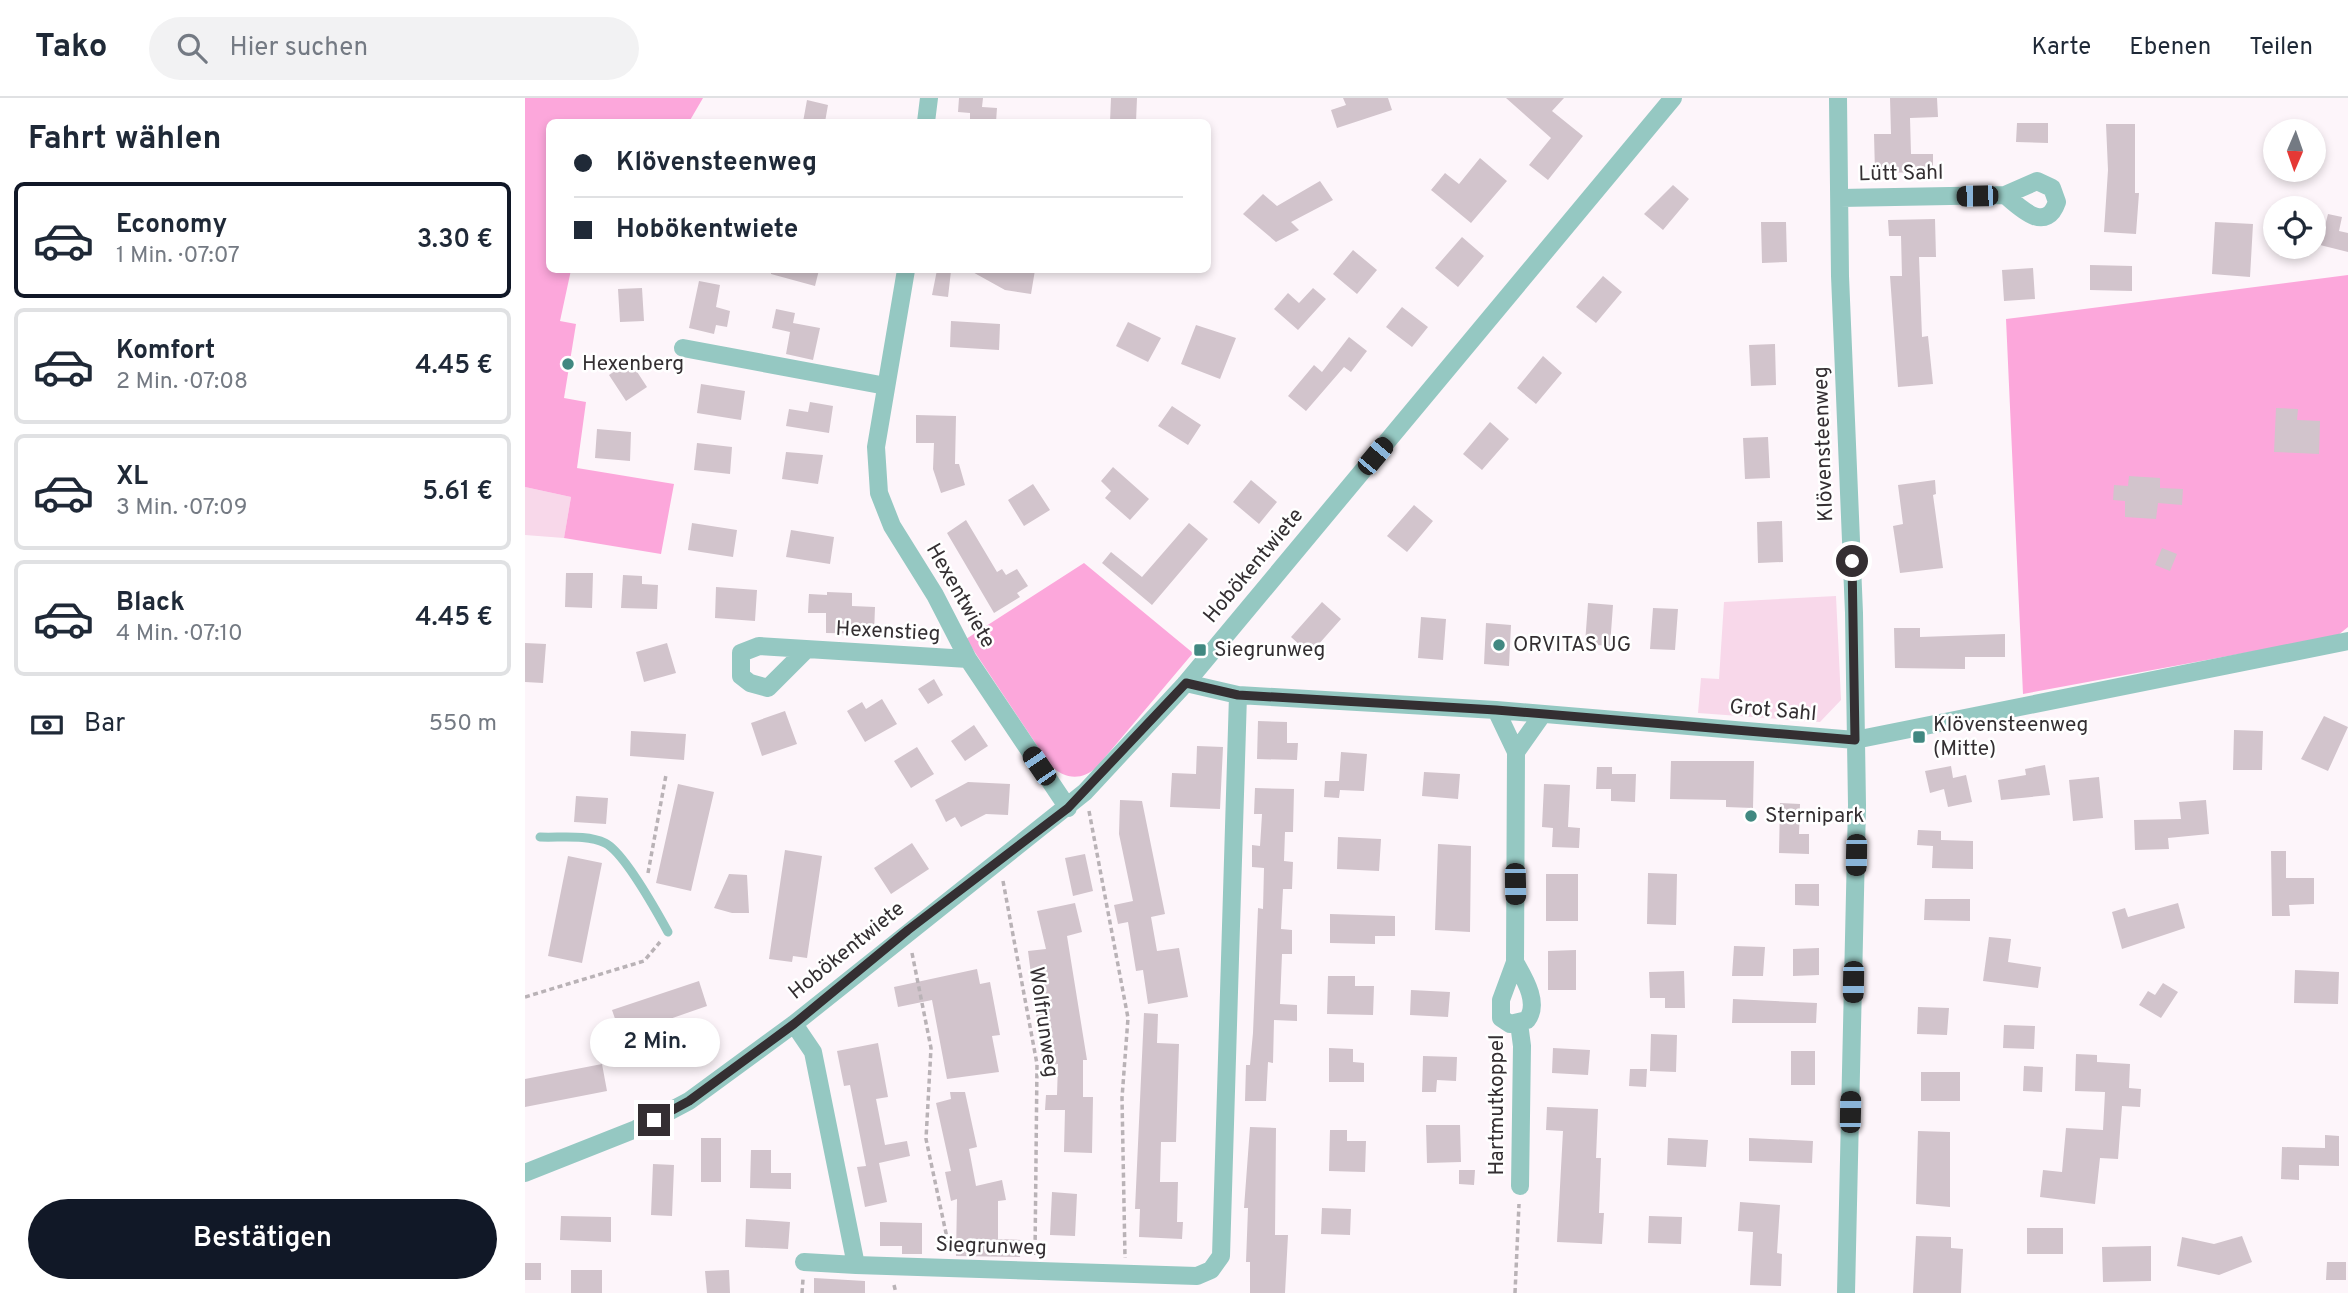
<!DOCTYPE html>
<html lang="de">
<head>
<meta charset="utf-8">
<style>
  :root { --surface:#fff; --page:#f2f2f3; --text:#1f2937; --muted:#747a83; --line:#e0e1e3; --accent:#111827 }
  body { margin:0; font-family:Overpass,sans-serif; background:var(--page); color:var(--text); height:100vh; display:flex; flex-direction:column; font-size:26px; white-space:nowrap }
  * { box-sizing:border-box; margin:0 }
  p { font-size:23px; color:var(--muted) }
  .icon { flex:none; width:38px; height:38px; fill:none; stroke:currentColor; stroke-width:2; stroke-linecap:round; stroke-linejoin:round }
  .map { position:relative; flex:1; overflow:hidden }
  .details { display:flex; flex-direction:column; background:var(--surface); width:525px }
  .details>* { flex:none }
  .hud { position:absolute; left:21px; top:21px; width:665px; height:154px; border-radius:10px; box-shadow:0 4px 10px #0003; display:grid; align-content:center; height:154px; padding:0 28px; background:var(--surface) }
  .needle { width:46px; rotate:182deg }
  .controls { position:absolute; left:1738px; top:21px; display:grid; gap:14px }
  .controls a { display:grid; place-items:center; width:63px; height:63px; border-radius:50%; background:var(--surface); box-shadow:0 4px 10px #0003; font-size:35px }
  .end { position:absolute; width:32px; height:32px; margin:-16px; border:9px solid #342f32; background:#fff; box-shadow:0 0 0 4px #fff }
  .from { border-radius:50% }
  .bubble { position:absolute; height:49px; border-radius:24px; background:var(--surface); box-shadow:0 4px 10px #0003; font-size:23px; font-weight:600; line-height:49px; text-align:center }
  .car { position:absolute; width:21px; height:42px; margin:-21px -10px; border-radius:9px; box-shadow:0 0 5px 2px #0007; background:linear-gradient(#222 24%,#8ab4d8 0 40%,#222 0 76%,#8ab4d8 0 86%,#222 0) }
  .hud b { display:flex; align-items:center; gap:24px; height:66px; font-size:26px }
  .hud b+b { border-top:2px solid var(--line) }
  .hud i { width:18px; height:18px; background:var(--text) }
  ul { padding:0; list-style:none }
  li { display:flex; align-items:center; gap:21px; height:116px; margin:0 14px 10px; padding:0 14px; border:4px solid var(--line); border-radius:10px }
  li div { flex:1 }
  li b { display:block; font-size:26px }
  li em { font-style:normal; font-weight:600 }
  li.active { border-color:var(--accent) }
  li>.icon { width:63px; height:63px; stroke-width:1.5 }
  h2 { padding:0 28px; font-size:32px; line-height:84px }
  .pay { display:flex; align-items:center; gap:18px; height:77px; padding:0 28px; font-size:26px }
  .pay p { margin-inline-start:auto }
  .action { display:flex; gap:14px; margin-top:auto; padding:14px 28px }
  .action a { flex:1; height:80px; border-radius:42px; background:var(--accent); color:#fff; font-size:28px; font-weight:600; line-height:80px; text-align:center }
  header { display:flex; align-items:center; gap:42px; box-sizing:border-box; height:98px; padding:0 35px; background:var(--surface); border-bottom:2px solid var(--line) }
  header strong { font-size:33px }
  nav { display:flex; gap:38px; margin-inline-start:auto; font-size:24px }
  .search { width:490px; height:63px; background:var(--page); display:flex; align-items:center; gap:18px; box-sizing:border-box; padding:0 24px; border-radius:38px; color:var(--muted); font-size:26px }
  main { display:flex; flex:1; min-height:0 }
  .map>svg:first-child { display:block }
  .green { fill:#f8d8ea }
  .forest { fill:#fca7db }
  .building { fill:#d2c4cc }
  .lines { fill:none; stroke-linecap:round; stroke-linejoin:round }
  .path { stroke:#b9b2b6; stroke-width:3.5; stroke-dasharray:5 3.5; stroke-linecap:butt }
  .lane { stroke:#95c8c2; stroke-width:9 }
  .street { stroke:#95c8c2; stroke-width:18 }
  .route { stroke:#342f32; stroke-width:9 }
  .poi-dot { fill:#418881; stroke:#fff; stroke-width:2.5 }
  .labels { text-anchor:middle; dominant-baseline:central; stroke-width:5; stroke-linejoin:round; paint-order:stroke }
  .street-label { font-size:21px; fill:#342f32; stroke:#fff }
  .poi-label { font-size:21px; fill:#342f32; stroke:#fff; text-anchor:start }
</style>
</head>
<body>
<header>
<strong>Tako</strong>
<div class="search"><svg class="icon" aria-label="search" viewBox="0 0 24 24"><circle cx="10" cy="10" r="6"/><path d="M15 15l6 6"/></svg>Hier suchen</div>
<nav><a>Karte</a><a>Ebenen</a><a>Teilen</a></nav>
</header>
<main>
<section class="details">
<h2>Fahrt wählen</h2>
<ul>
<li class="active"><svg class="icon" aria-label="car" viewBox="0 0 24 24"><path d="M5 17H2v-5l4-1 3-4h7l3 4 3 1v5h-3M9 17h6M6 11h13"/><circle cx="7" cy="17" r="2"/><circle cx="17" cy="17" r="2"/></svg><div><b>Economy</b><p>1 Min. · 07:07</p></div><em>3.30 €</em></li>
<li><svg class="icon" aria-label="car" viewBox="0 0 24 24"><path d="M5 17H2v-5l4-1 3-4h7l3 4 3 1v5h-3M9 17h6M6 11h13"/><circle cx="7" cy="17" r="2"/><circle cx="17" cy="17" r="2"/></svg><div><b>Komfort</b><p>2 Min. · 07:08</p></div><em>4.45 €</em></li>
<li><svg class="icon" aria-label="car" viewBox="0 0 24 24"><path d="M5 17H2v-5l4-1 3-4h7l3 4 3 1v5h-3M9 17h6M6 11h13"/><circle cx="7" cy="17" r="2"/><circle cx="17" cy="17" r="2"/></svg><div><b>XL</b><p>3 Min. · 07:09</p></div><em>5.61 €</em></li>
<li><svg class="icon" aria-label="car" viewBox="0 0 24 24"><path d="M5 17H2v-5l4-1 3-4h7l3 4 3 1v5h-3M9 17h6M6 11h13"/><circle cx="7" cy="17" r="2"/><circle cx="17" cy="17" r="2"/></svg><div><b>Black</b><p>4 Min. · 07:10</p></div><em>4.45 €</em></li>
</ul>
<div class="pay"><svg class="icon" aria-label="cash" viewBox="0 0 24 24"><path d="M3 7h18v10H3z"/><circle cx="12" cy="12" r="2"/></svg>Bar<p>550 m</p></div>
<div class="action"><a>Bestätigen</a></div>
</section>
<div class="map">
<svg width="1823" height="1195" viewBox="0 0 1823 1195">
  <rect width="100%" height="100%" fill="#fdf5fa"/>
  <path class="green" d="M0 389 46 399 39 440 0 437Z
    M1311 498 1316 602 1295 624 1173 615 1176 580 1194 581 1199 504Z"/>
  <path class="forest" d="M0 0H178L164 24H24V172H46L35 223 51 226 39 300 61 304 52 370 149 386 136 456 39 440 46 399 0 389Z
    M1823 177V529L1812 538 1498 596 1481 221Z
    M559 465 668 555 571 670C556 683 539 681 525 667L441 541Z"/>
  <path class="building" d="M434 0H458L457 9 472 10 471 24H445V15L433 14Z
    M586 0H612L611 24H585Z
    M818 0H863L867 12 812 30 806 12 821 7Z
    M981 0H1039L1027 13 1058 38 1023 82 1004 67 1026 40Z
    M1365 0H1412L1413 19 1385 20 1386 56H1408V74L1350 75 1349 36H1366Z
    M282 2 303 7 300 24H278Z
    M1492 25H1523V45L1491 44Z
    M1581 26H1610V95H1614L1611 136 1579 134 1583 72Z
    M955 60 982 83 946 125 906 92 920 75 934 86Z
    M795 83 808 102 766 124 774 132 751 144 718 116 738 96 752 108Z
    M1148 87 1164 101 1138 132 1119 116Z
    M1803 116 1817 119 1814 133 1823 135V154L1795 147Z
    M1410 121 1411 159H1394L1397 239 1403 238 1408 286 1373 289 1365 178H1377L1376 138H1364L1363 122Z
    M1236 124H1261L1262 164 1237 165Z
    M1690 124 1728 126 1725 179 1687 176Z
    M937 139 959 158 933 189 910 170Z
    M828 152 852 172 832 196 808 176Z
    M1565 167 1607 168V193L1565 192Z
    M1508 170 1510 201 1479 203 1477 172Z
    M246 172H294L290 188 246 176Z
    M412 172 426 173 423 199 407 197Z
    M444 172H510L506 196 480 192Z
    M1078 178 1097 194 1071 225 1051 209Z
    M174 183 195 187 191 209 205 213 202 229 191 227 189 236 164 230Z
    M117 190 119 223 95 224 93 191Z
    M788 190 801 201 773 232 749 211 763 195 774 205Z
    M877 209 903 229 887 249 861 229Z
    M251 211 270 215 268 225 295 230 288 262 261 256 265 234 247 230Z
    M426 223 475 226 474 252 425 249Z
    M603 224 636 240 623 264 591 248Z
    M671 227 711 240 695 281 656 266Z
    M824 239 842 253 826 274 819 269 781 313 763 298 789 267 797 274Z
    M1250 246 1251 287 1226 288 1224 247Z
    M1018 258 1037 275 1011 306 992 290Z
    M105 263 122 289 101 303 84 277Z
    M176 286 220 293 216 322 172 315Z
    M285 304 308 308 304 335 261 328 264 311 283 314Z
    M647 308 676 327 663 347 633 328Z
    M1751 310 1773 311 1772 322 1795 323 1794 356 1749 354Z
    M391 317 431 318 430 366H434L440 387 416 395 408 371 409 345H391Z
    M965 324 984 341 957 372 938 356Z
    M72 331 106 334 105 363 70 360Z
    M1243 339 1245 380 1220 381 1218 340Z
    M172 345 207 349 205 376 169 372Z
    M261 354 298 357 293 386 257 381Z
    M588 369 624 401 605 422 580 400 586 393 576 383Z
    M1604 378 1635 380V390L1658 391 1657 407 1633 405 1631 421 1600 419V403L1588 402 1589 387 1603 388Z
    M726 382 752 404 734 426 708 404Z
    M1410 382 1411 396 1408 397 1418 470 1375 475 1368 428 1378 426 1373 387Z
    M508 386 525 412 499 428 483 402Z
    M889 407 908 423 882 454 862 438Z
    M441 422 472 474 477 471 481 477 492 471 503 488 492 495 495 499 469 515 422 435Z
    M1257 423 1258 464 1233 465 1232 424Z
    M167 425 212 432 208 459 163 452Z
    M664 425 683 441 627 507 577 465 586 454 617 479Z
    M266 432 309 439 305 466 261 459Z
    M1637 450 1652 456 1645 473 1630 467Z
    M41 475H68L67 510 40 509Z
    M98 477 117 478V486L133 487 132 511 96 510Z
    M191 489 232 492 230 523 190 520Z
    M302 494 327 495V508L350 509 349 536 301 535V515H283L284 496 302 497Z
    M797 504 816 521 785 556 766 539Z
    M1063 505 1088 507 1085 548 1060 546Z
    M1128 510 1153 511 1150 552 1125 551Z
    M896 519 921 521 918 562 893 560Z
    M961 525 986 527 984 568 959 566Z
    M1369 530H1395V539L1480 536V559H1440V571L1370 570Z
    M0 545 21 546 18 585 0 584Z
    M142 545 151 575 119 584 111 554Z
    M409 581 418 597 403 606 393 591Z
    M357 601 372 626 340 644 322 613 337 604 341 611Z
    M260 613 272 646 237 658 226 625Z
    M1799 618 1823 629 1803 673 1776 661Z
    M733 623 762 624V645H773L772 662 732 661Z
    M449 627 463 648 440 663 426 643Z
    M1709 632 1738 633 1737 672H1708Z
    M106 633 161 636 159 662 105 658Z
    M672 648 698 649 695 711 645 709 647 675 671 676Z
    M392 649 409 676 386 690 369 663Z
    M816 654 842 656 839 693 815 692 814 700 799 699 800 683H814Z
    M1146 663H1229L1228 710 1201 709V702L1145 701Z
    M1520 667 1525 697 1476 702 1473 682 1501 677 1500 671Z
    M1426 668 1428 680 1441 677 1447 704 1423 709 1419 691 1405 695 1400 673Z
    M1072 669H1087V676H1111L1110 704 1086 703V691H1071Z
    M899 674 935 676 933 701 897 698Z
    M1574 679 1578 720 1548 723 1544 682Z
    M443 684 485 686 483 717 461 716 436 729 430 719 421 724 410 702Z
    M153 686 189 694 166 793 131 785Z
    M1019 686 1045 687 1043 729 1055 730 1054 750 1027 749 1028 730 1017 729Z
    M730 690 769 691 768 734H760L759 763 768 764 767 791H758L756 831 767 832V856H757L755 906 772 907V923L749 922 748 965 743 964 741 1003H720L721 967H725L728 935 733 810 738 811 739 770 727 769V747L735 748 736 733 737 716H729Z
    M51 698 83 700 81 726 49 724Z
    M595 702 617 703 640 816 626 819 632 853 654 850 663 899 623 906 618 872 611 873 603 824 593 826 589 807 608 803 594 736Z
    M1681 702 1684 736 1643 740 1644 751 1610 752 1609 722 1656 721 1654 704Z
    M1255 705 1275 706 1274 736H1284V756L1254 755Z
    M1393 732 1416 733V742L1448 743V771L1407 770 1408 748 1392 747Z
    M813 739 856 741 854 773 812 771Z
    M387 745 404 771 366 796 349 770Z
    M913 746 946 748 945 834 910 832Z
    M260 752 297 758 282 860 268 858 267 864 244 861Z
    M1746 753H1761V780H1789V806L1764 807 1765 818H1747Z
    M560 756 568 793 548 798 540 760Z
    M43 758 77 765 57 865 23 858Z
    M1123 775 1152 776 1151 827 1122 826Z
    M204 776 222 777 224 815H207L189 810Z
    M1021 776H1053V823H1021Z
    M1270 786H1294V808L1270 807Z
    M1400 801H1445V823L1399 822Z
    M550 805 557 834 542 838 562 962H558V999H568L567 1055 539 1054 540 1012H520L521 997H532L533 966 518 968 503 853 521 851 512 813Z
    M1653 805 1660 830 1597 851 1587 814 1600 810 1603 819Z
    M805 816 870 818V838H850V846L805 845Z
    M1464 839 1486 841 1483 864 1516 869 1513 890 1458 883Z
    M1209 848 1240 849 1238 878H1207Z
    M1294 850V877L1268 878V851Z
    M1051 852V892H1023V853Z
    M452 871 455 886 465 884 475 937 467 938 474 974 422 981 407 902 373 909 369 889Z
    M1770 872 1814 874 1813 906 1769 905Z
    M1159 873 1160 910H1140V900H1125L1124 874Z
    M803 878H830V888H849L848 917 802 916Z
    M174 883 182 908 96 938 87 912Z
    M1638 885 1653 894 1636 920 1614 907 1623 893 1630 897Z
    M886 892 925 894 923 919 885 917Z
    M1208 901 1292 905 1291 925H1207Z
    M1393 909 1424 910 1422 937 1392 936Z
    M619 915 633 916 632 945 654 946 651 1044H636L635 1084H653L652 1124H658L657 1141 614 1139 615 1111H610Z
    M1479 927 1510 928 1509 951 1478 950Z
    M1126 936 1152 937 1151 974 1125 973Z
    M353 945 363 999 351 1001 360 1047 382 1043 385 1058 354 1065 362 1104 340 1109 332 1069 341 1068 325 987 319 988 312 953Z
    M804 950 828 951V964L839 965V984H804Z
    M1028 950 1065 952 1063 977 1027 975Z
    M1266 953H1290V987H1266Z
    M1551 956 1572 957V964L1605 966 1604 990 1616 991 1615 1009 1597 1008 1593 1061 1575 1060 1570 1106 1515 1099 1518 1072 1537 1074 1541 1030 1578 1032 1580 994 1550 993Z
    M898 958 932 959 931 983 912 982 911 994H897Z
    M77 966 82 993 0 1009V981Z
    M1499 968 1518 969 1517 994 1498 993Z
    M1105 971H1122L1121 989 1104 988Z
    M1396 974H1435V1003H1396Z
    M425 994H440L452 1049 444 1051 451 1088 477 1082 481 1102 473 1103V1141L496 1142 495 1159 431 1158 432 1101 426 1103 420 1074 426 1073 411 1005 426 1001Z
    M1022 1009 1073 1011 1071 1060H1076L1074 1115H1079L1077 1146 1032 1144 1038 1033 1021 1032Z
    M901 1027H935L936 1064 902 1065Z
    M725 1029 751 1030 750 1137H763L760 1195H725V1164H721L723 1110H719Z
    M805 1032H822V1043H841L840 1074 804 1073Z
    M1393 1033 1425 1034V1109L1391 1106Z
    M1800 1037 1814 1038V1068L1774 1067V1082L1756 1081 1757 1049 1800 1050Z
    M176 1040H196V1084H176Z
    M1143 1040 1183 1042 1181 1069 1142 1067Z
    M1224 1040 1288 1043 1287 1065 1224 1063Z
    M226 1052H246V1075H266V1091L225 1090Z
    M128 1066 149 1067 147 1118 126 1117Z
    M934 1072H950L949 1087 934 1086Z
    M527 1094 552 1096 550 1138 525 1137Z
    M1215 1104 1255 1107 1252 1155 1257 1156 1256 1188 1225 1187 1228 1134 1213 1133Z
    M797 1110 826 1111 825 1137 796 1136Z
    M36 1118 86 1119V1144L35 1142Z
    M1124 1118 1157 1119 1156 1146 1123 1145Z
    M221 1121 265 1124 263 1151 220 1149Z
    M355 1124 397 1125V1156H377V1148H355Z
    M1502 1130H1538V1156H1502Z
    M1391 1138 1426 1139V1150L1438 1151 1436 1195H1388Z
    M1717 1138 1727 1164 1694 1177 1652 1168 1657 1139 1689 1146Z
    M1626 1148V1183L1578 1184 1577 1149Z
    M1802 1164H1821V1182H1801Z
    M0 1165H16V1182H0Z
    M46 1172H77V1195H46Z
    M204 1172 205 1195H182L180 1173Z
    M289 1180 340 1183V1195H289Z"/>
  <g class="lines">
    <path class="path" d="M564 713 603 920 597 1000 600 1160
      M123 775 141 677
      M478 783 512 966 510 1157
      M387 855 406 950 401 1041 425 1154
      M0 899 119 863 135 844
      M369 1187 371 1195
      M277 1195 278 1181
      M990 1195 994 1106"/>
    <path class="lane" d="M15 739C34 740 62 736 80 745 99 754 132 814 143 834"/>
    <path class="street" d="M1313 0 1315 178 1329 515 1332 707 1321 1195
      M401 24 404 0
      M1315 100 1480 97 1512 83 1527 90 1532 104C1521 136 1495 110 1480 97
      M381 172 351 349 354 395 367 428 410 497 443 561 543 710
      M158 250 361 288
      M280 553 243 590 225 585 216 578V555L234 548 443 561
      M661 585 713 597 971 612 1330 642 1823 543
      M971 612 991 654 990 864 976 902V920L985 926 1002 922C1015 905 999 880 990 864
      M991 654 1017 617
      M994 925 997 948 995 1088
      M269 926 288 954 331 1167 672 1178 686 1172 696 1158 713 597
      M0 1075 111 1031 164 1003 269 926 560 694 661 585 1148 0
      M279 1164 331 1167"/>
  </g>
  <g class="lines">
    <path class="route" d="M129 1022 164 1003 269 926 383 832 543 710 661 585 713 597 971 612 1330 642 1327 463"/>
  </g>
  <g class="poi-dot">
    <circle cx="43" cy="266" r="7"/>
    <circle cx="974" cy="547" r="7"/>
    <rect x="668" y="545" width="14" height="14" rx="3.5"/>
    <rect x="1387" y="632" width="14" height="14" rx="3.5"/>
    <circle cx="1226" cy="718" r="7"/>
  </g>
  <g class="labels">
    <g class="street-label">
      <text transform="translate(1376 76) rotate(-1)">Lütt Sahl</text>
      <text transform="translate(1299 346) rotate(-92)">Klövensteenweg</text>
      <text transform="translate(729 468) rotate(-50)">Hobökentwiete</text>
      <text transform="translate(435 498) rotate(60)">Hexentwiete</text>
      <text transform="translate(363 534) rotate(3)">Hexenstieg</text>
      <text transform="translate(1248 613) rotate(5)">Grot Sahl</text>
      <text transform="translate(322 853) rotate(-39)">Hobökentwiete</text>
      <text transform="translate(518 924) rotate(82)">Wolfrunweg</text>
      <text transform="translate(972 1007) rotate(-90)">Hartmutkoppel</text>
      <text transform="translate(466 1149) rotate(2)">Siegrunweg</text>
    </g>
    <g class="poi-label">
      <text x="57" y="266">Hexenberg</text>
      <text x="988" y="547">ORVITAS UG</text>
      <text x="689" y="552">Siegrunweg</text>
      <text x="1408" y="627">Klövensteenweg<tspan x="1408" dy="24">(Mitte)</tspan></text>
      <text x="1240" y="718">Sternipark</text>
    </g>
  </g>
</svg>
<div class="controls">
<a><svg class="needle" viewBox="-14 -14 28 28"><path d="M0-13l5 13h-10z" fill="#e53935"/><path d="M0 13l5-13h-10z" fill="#747a83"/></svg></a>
<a><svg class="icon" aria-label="locate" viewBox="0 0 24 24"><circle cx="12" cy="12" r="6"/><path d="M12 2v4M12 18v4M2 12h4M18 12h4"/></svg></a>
</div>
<i class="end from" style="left:1327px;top:463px"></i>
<i class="end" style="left:129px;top:1022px"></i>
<div class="bubble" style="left:65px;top:920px;width:130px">2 Min.</div>
<i class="car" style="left:1452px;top:98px;rotate:269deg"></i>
<i class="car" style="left:850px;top:358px;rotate:40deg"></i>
<i class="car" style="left:514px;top:668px;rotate:326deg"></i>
<i class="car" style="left:1331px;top:757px;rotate:181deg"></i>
<i class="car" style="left:990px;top:786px;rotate:179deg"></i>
<i class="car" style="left:1328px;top:884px;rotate:181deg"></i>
<i class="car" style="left:1325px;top:1014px;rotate:1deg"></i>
<div class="hud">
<b><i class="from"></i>Klövensteenweg</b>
<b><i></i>Hobökentwiete</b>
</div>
</div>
</main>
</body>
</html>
